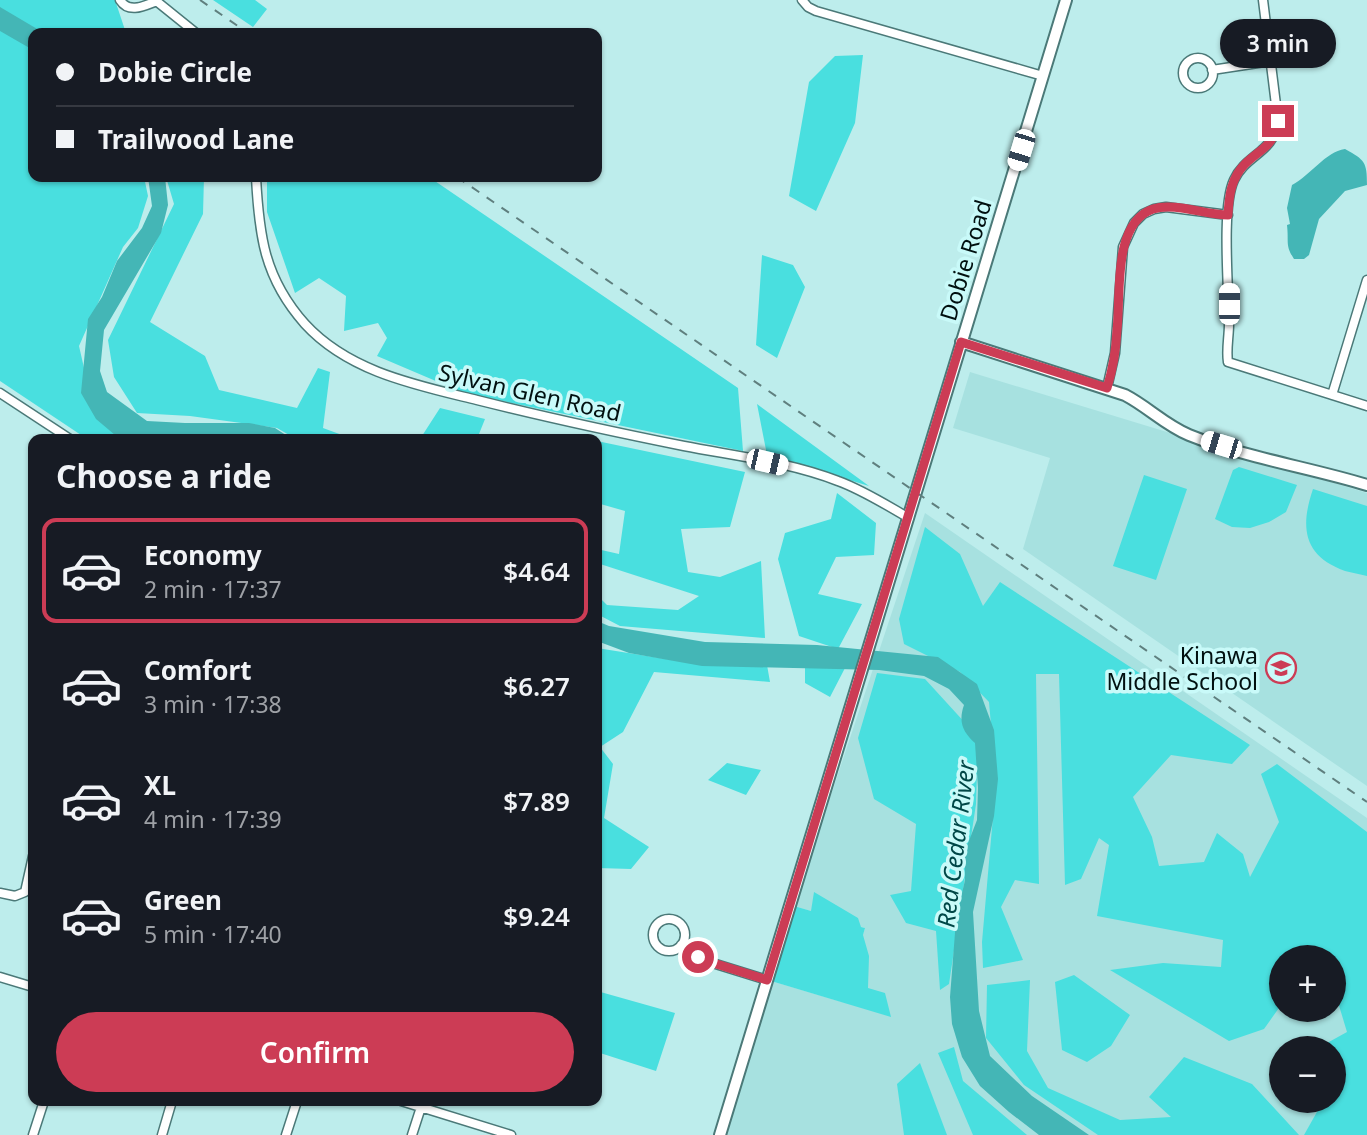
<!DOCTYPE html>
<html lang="en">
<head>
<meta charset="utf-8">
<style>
  :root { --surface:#171b24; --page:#242831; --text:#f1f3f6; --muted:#9ea1a6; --line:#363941; --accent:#cc3c55 }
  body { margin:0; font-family:"Noto Sans",sans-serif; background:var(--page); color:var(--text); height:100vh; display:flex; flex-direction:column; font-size:26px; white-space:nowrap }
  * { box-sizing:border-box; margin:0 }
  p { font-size:23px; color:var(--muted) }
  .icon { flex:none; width:38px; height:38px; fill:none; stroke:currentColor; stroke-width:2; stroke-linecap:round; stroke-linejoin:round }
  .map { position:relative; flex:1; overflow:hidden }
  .side { position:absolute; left:28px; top:434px; width:574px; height:672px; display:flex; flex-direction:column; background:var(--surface); border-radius:14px; box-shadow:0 2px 5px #0004 }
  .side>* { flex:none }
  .guide { position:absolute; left:28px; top:28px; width:574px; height:154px; border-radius:14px; box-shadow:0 2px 5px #0004; display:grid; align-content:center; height:154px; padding:0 28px; background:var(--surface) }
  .tools { position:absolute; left:1269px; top:945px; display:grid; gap:14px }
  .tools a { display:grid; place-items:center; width:77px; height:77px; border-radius:50%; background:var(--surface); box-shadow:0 2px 5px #0004; font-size:35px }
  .end { position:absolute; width:32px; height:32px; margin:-16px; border:9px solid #cc3c55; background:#fff; box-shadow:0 0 0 4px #fff }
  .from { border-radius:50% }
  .bubble { position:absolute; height:49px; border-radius:24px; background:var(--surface); box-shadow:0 2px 5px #0004; font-size:23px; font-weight:600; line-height:49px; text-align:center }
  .car { position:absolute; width:21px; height:42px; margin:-21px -10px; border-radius:9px; box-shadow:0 0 5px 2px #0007; background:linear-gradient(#fff 24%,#345 0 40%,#fff 0 76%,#345 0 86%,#fff 0) }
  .guide b { display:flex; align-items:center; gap:24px; height:66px; font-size:26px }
  .guide b+b { border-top:2px solid var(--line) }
  .guide i { width:18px; height:18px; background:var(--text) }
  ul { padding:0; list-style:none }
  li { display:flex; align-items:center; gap:21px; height:105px; margin:0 14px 10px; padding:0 14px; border:4px solid transparent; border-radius:14px }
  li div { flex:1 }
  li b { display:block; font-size:26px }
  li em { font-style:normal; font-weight:600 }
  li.selected { border-color:var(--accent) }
  li>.icon { width:63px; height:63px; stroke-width:1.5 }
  h2 { padding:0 28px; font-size:32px; line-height:84px }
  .button { display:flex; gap:14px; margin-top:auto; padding:14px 28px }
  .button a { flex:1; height:80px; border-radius:42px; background:var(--accent); color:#fff; font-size:28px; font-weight:600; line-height:80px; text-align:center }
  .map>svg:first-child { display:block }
  .built { fill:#a7e1e0; fill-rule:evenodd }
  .green { fill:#49dfdf }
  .water { fill:#44b6b6 }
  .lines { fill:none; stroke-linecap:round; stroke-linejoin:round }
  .minor-casing { stroke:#4b7978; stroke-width:11 }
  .tertiary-casing { stroke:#4b7978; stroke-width:14 }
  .minor { stroke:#fff; stroke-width:8 }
  .tertiary { stroke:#fff; stroke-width:10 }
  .rail { stroke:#5f7f7e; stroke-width:2; stroke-dasharray:9 9; stroke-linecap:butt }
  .route { stroke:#cc3c55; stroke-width:9 }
  .labels { text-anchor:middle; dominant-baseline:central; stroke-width:7; stroke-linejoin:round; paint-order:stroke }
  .street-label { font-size:23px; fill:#011010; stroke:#c9faf9 }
  .poi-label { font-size:23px; fill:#011010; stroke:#c9faf9; text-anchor:end }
  .water-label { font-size:24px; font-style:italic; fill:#004747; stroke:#c9faf9 }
</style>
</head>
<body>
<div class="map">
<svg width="1367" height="1135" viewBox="0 0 1367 1135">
  <rect width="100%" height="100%" fill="#bdedec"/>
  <path class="built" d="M970 372 1367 493V786L1023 549 1050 458 953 428Z
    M925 513 1367 818V1135H726L771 981 842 1002 865 928 794 906ZM1281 957H1334V1010H1281ZM1281 1048H1334V1101H1281Z"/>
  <path class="green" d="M0 0H115L126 33H33V177H144L148 196 138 228 123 247 79 346 95 416 143 439H87L0 381Z
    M213 0H255L267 9 253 27Z
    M863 55 855 123 816 211 789 196 809 82 835 56Z
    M166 177H204L203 214 150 322 205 356 219 390 297 408 318 368 330 372 323 428 353 439H296L277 428 190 416 137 413 114 377 108 340 174 204Z
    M267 177H429L738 388 743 451 464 393 377 356 387 338 378 323 344 331 346 296 319 278 295 293 267 212Z
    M762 255 793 265 805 287 777 358 756 345Z
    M757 404 869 486 767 455Z
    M440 408 485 419 477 439H420Z
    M597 441 745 472 730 527 681 529 688 572 720 577 761 561 765 638 620 626 597 614V595L607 605 678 610 699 596 597 563V549L619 554 625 511 597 503Z
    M1239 467 1297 485 1286 512 1269 522 1250 528 1232 527 1215 519 1233 470Z
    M1144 475 1187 489 1156 580 1113 566Z
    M1313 489 1367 506V576C1360 574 1352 573 1345 571 1303 556 1300 527 1313 489Z
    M837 493 876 523 874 555 836 557 818 594 862 604 838 649 799 636 778 559 785 533 831 519Z
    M925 527 960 554 983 606 1000 582 1250 745 1232 764 1171 755 1133 797 1152 837 1159 866 1204 862 1217 833 1243 854 1250 877 1279 822 1261 774 1277 764 1367 832V1135H1304L1322 1103 1321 1101H1334V1048H1318L1347 1032 1334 989V957H1281V1005L1264 1029 1229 1041 1110 970 1163 963 1221 967 1223 940 1097 916 1109 845 1099 838 1081 879 1065 885 1059 674H1036L1039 884 1015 880 1001 907 1023 960 983 968 982 942 996 782 989 702 960 672 904 644 899 619Z
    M597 648 691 663 767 665 770 682 654 672 623 732 600 747 613 764 604 818 649 847 631 869 597 868Z
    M805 665 845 668 830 697 805 683Z
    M877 673 925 679 978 737 976 804 949 984 940 990 936 931 906 923 890 895 911 891 916 824 874 799 858 738Z
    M727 763 761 770 746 795 708 780Z
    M814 892 858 918 861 927 865 928 863 935 869 956 868 988 885 993 891 1017 771 981 794 906 811 911Z
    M1074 975 1130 1015 1111 1046 1087 1062 1062 1050 1055 982Z
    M1030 980 1027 1051 1048 1088 1120 1120 1171 1117 1149 1097 1184 1057 1252 1084 1299 1135H1098L1024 1085 986 1038 987 985Z
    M597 991 675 1013 656 1071 597 1052Z
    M954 1047 963 1081 1027 1135H973L938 1053Z
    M920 1063 947 1135H904L897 1084Z"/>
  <path class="water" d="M0 7 44 33H33V50L0 31Z
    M1345 149C1365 160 1367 162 1367 185L1345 191 1319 219 1309 255 1304 259H1294C1285 245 1289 243 1287 225L1290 224 1287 208 1292 185C1311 175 1325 152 1345 149Z
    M148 177H165L168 205 161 233 104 330 100 371 107 392 147 421 185 423H249L275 428 292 439H152L115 435 96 419 81 393 88 319 102 297 117 261 142 228 152 206Z
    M597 621 609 626 705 642 817 645 938 657 977 684 994 730 998 779 994 816 973 912 979 1011 990 1056 1032 1096 1089 1135H1039L1009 1112 980 1086 962 1057 952 1024 950 997 956 920 965 880V851L977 820 978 788 975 743C963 732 958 722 964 705L949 689 924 676 879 670 702 666 629 653 597 641Z"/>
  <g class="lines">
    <g class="minor-casing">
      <path id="minor" d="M120 0C129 14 144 6 157 1
        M155 0 196 33
        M802 0 808 7 816 11 1043 76
        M1263 0 1278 121C1274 153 1246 154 1234 180 1221 208 1229 290 1229 324 1229 337 1226 350 1228 362L1367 406
        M1183 73a15 15 0 1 1 30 0a15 15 0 1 1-30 0Z
        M1212 70 1271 61
        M256 177C259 235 264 278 305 324 349 372 416 385 477 400 545 417 614 432 684 446 735 456 789 462 838 481 863 490 886 505 909 518
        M1107 388 1115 353 1123 247 1134 223 1143 214 1154 209 1166 207 1228 215
        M0 393 70 439
        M1332 395 1367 280
        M0 893 15 896 25 892 33 856
        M653 935a16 16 0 1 1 32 0a16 16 0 1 1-32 0Z
        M681 945 706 961 767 980
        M0 977 33 987
        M401 1101 511 1135
        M33 1135 44 1101
        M162 1135 172 1101
        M286 1135 297 1101
        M412 1135 423 1101"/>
    </g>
    <g class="tertiary-casing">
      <path id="tertiary" d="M961 342 1125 395C1148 407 1165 425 1189 435 1246 458 1308 467 1367 485
        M720 1135 1066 0"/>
    </g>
    <use href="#minor" class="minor"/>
    <use href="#tertiary" class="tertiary"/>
    <path class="rail" d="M200 0 248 33
      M457 177 1367 802"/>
  </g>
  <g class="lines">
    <path class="route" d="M698 957 710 962 767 980 961 342 1107 388C1113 369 1116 350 1117 330 1121 296 1112 223 1153 209 1174 202 1206 215 1228 215 1229 196 1231 178 1245 164 1261 148 1274 147 1278 121"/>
  </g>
  <defs>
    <g id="school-ring" transform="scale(1.575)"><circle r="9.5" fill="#c9faf9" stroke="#cc3c55" stroke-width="1.5"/><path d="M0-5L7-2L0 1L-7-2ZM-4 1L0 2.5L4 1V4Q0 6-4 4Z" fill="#cc3c55"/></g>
  </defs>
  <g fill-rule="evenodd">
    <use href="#school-ring" x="1281" y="668"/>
  </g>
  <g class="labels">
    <g class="street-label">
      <text transform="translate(965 260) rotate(-73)">Dobie Road</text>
      <text transform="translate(530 392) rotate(13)">Sylvan Glen Road</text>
    </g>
    <g class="poi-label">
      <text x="1258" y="655">Kinawa<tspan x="1258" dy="26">Middle School</tspan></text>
    </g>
    <g class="water-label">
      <text transform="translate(955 844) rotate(-83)">Red Cedar River</text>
    </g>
  </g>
</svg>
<div class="tools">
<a>+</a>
<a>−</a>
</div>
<i class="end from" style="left:698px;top:957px"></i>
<i class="end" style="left:1278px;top:121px"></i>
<div class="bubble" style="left:1220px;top:19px;width:116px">3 min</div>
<i class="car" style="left:1021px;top:150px;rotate:197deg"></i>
<i class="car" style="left:1229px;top:304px;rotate:0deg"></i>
<i class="car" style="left:1221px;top:445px;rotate:287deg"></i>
<i class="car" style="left:767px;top:462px;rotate:103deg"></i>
<div class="guide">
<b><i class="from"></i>Dobie Circle</b>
<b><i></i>Trailwood Lane</b>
</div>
<section class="side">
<h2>Choose a ride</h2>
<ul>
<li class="selected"><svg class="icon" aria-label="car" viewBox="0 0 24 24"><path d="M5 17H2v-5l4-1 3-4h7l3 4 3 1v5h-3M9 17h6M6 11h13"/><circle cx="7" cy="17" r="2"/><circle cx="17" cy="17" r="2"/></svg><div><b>Economy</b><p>2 min · 17:37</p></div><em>$4.64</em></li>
<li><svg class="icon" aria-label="car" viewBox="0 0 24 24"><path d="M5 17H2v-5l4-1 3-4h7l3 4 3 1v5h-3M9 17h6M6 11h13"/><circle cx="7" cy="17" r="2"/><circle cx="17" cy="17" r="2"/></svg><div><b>Comfort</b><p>3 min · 17:38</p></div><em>$6.27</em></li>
<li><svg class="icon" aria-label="car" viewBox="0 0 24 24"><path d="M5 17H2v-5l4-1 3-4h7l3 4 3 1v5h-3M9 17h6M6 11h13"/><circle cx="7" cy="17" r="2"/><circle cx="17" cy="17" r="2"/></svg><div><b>XL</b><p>4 min · 17:39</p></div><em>$7.89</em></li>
<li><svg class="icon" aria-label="car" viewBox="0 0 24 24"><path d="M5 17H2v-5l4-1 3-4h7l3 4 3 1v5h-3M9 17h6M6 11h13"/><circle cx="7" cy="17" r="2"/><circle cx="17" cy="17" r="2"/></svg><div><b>Green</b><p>5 min · 17:40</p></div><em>$9.24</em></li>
</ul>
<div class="button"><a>Confirm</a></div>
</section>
</div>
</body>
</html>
